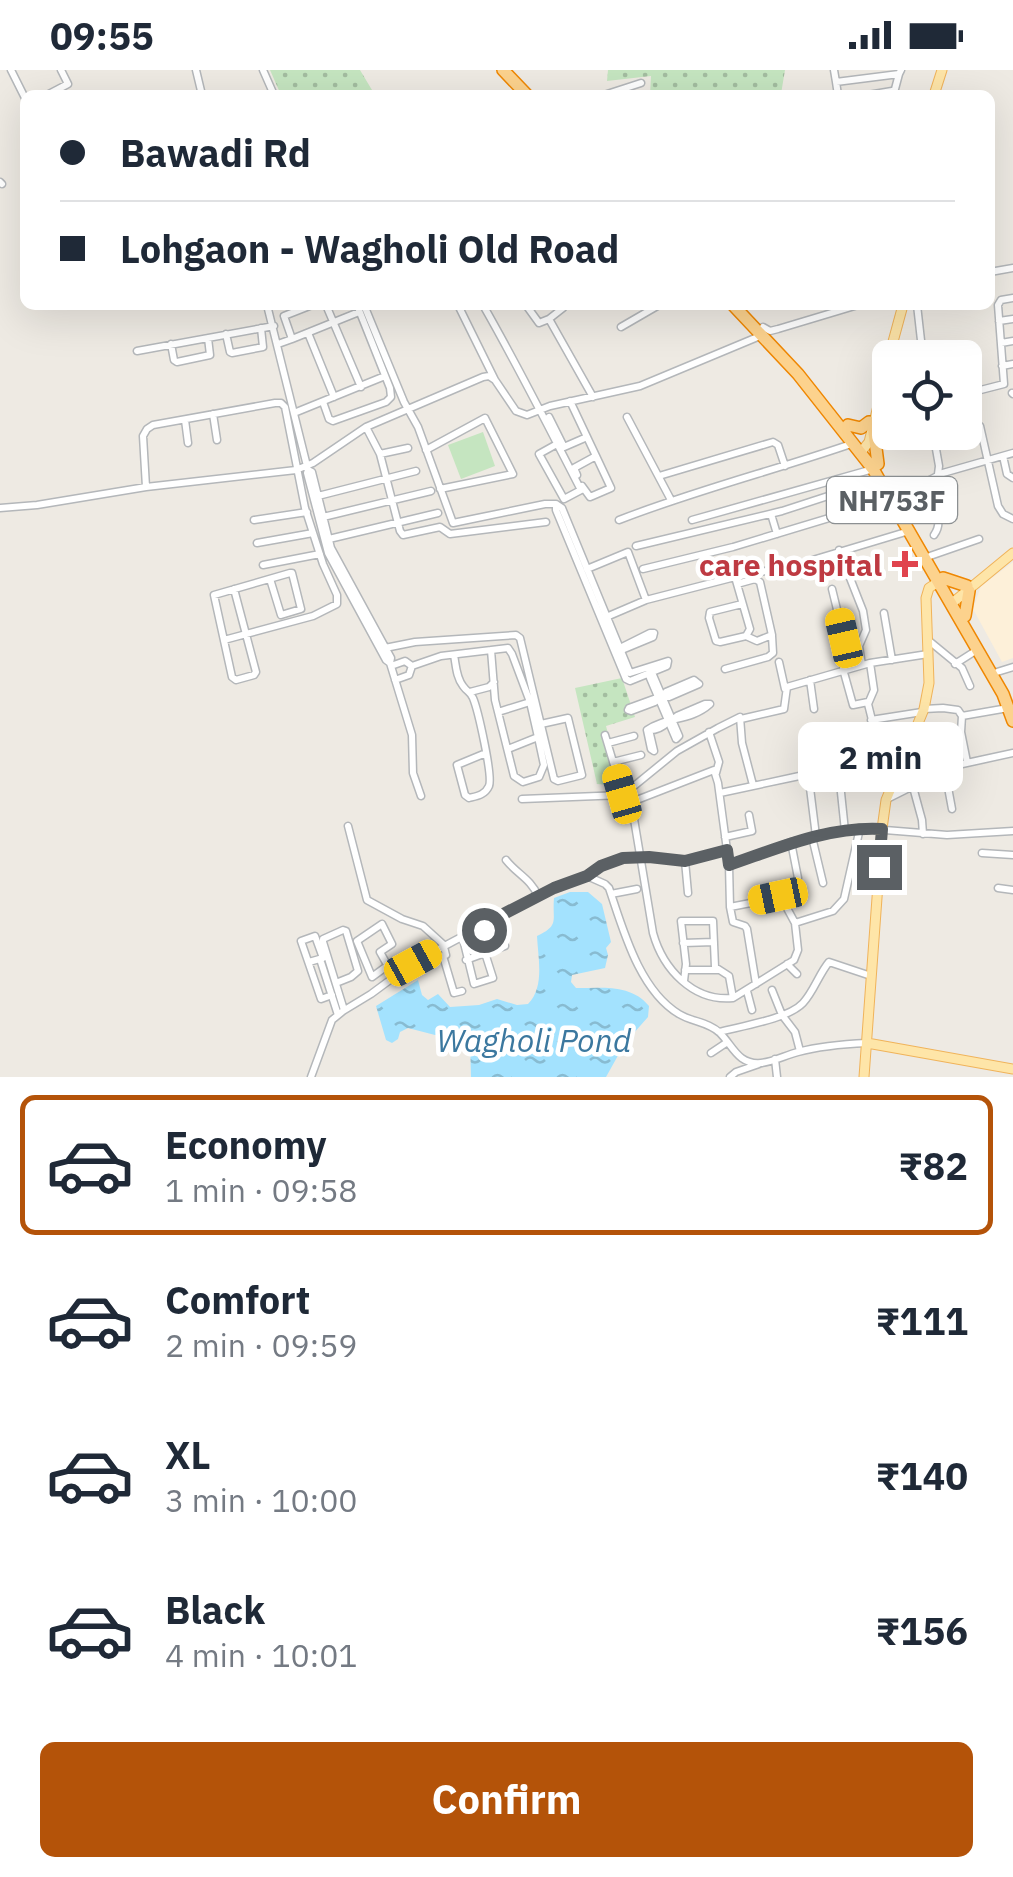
<!DOCTYPE html>
<html lang="en">
<head>
<meta charset="utf-8">
<style>
  :root { --surface:#fff; --page:#f6f6f7; --text:#1f2937; --muted:#747a83; --line:#e0e1e3; --accent:#b45309 }
  body { margin:0; font-family:"IBM Plex Sans",sans-serif; background:var(--page); color:var(--text); height:100vh; display:flex; flex-direction:column; font-size:38px; white-space:nowrap }
  * { box-sizing:border-box; margin:0 }
  p { font-size:32px; color:var(--muted) }
  .icon { flex:none; width:55px; height:55px; fill:none; stroke:currentColor; stroke-width:2; stroke-linecap:round; stroke-linejoin:round }
  .map { position:relative; height:1007px; overflow:hidden }
  .panel { display:flex; flex-direction:column; background:var(--surface); flex:1 }
  .panel>* { flex:none }
  .hud { position:absolute; left:20px; top:20px; width:975px; height:220px; border-radius:15px; box-shadow:0 10px 40px #0002; display:grid; align-content:center; height:220px; padding:0 40px; background:var(--surface) }
  .fabs { position:absolute; left:872px; top:270px; display:grid; gap:20px }
  .fabs a { display:grid; place-items:center; width:110px; height:110px; border-radius:15px; background:var(--surface); box-shadow:0 10px 40px #0002; font-size:50px }
  .end { position:absolute; width:45px; height:45px; margin:-22px; border:12px solid #5b6064; background:#fff; box-shadow:0 0 0 5px #fff }
  .from { border-radius:50% }
  .bubble { position:absolute; height:70px; border-radius:15px; background:var(--surface); box-shadow:0 10px 40px #0002; font-size:32px; font-weight:700; line-height:70px; text-align:center }
  .car { position:absolute; width:30px; height:60px; margin:-30px -15px; border-radius:12px; box-shadow:0 0 8px 2px #0007; background:linear-gradient(#f5c518 24%,#345 0 40%,#f5c518 0 76%,#345 0 86%,#f5c518 0) }
  .hud b { display:flex; align-items:center; gap:35px; height:95px; font-size:38px }
  .hud b+b { border-top:2px solid var(--line) }
  .hud i { width:25px; height:25px; background:var(--text) }
  ul { padding:18px 0 0; list-style:none }
  li { display:flex; align-items:center; gap:30px; height:140px; margin:0 20px 15px; padding:0 20px; border:5px solid transparent; border-radius:15px }
  li div { flex:1 }
  li b { display:block; font-size:38px }
  li em { font-style:normal; font-weight:700 }
  li.on { border-color:var(--accent) }
  li>.icon { width:90px; height:90px; stroke-width:1.5 }
  .action { display:flex; gap:20px; margin-top:auto; padding:20px 40px }
  .action a { flex:1; height:115px; border-radius:15px; background:var(--accent); color:#fff; font-size:40px; font-weight:700; line-height:115px; text-align:center }
  .status { display:flex; justify-content:space-between; align-items:center; height:70px; padding:0 50px; background:var(--surface); direction:ltr }
  .status svg { height:28px; fill:currentColor }
  .map>svg:first-child { display:block }
  .commercial { fill:#fdf0d9 }
  .grass { fill:url(#grass-dots) }
  .garden { fill:#c5e5c0 }
  .water { fill:url(#water-ripples) }
  .lines { fill:none; stroke-linecap:round; stroke-linejoin:round }
  .minor-casing { stroke:#b4b7ba; stroke-width:9 }
  .major-casing { stroke:#f0b35a; stroke-width:11 }
  .highway-casing { stroke:#ef8702; stroke-width:14 }
  .minor { stroke:#fff; stroke-width:6 }
  .major { stroke:#fee5a8; stroke-width:9 }
  .highway { stroke:#fcd28d; stroke-width:11 }
  .route { stroke:#5b6064; stroke-width:12 }
  .health-dot { fill:#e0444e; stroke:#fff; stroke-width:4 }
  .labels { text-anchor:middle; dominant-baseline:central; stroke-width:9; stroke-linejoin:round; paint-order:stroke }
  .shield { fill:#fff; stroke:#8c9092; stroke-width:2.5 }
  .shield-label { font-size:28px; font-weight:bold; fill:#5b6064 }
  .health-label { font-size:30px; font-weight:bold; fill:#be3a42; stroke:#fff; text-anchor:end }
  .water-label { font-size:32px; font-style:italic; fill:#3b789f; stroke:#fff }
</style>
</head>
<body>
<div class="status"><b>09:55</b><svg viewBox="0 0 49 12"><path d="M0 12V9h3v3zM5 12V6h3v6zM10 12V3h3v9zM15 12V0h3v12zM26 1h20v11H26zM47 4h2v5h-2z"/></svg></div>
<div class="map">
<svg width="1013" height="1007" viewBox="0 0 1013 1007">
  <defs>
    <pattern id="grass-dots" width="8" height="8" patternUnits="userSpaceOnUse" patternTransform="scale(2.5)"><rect width="8" height="8" fill="#c5e5c0"/><path d="M2 2h.1M6 6h.1" fill="none" stroke="#a3bda0" stroke-width="1.8" stroke-linecap="round"/></pattern>
    <pattern id="water-ripples" width="26" height="14" patternUnits="userSpaceOnUse" patternTransform="scale(2.5)"><rect width="26" height="14" fill="#a3e2fe"/><path d="M2 4q2-2 4 0t4 0M15 11q2-2 4 0t4 0" fill="none" stroke="#88bbd1"/></pattern>
  </defs>
  <rect width="100%" height="100%" fill="#eeeae3"/>
  <path class="commercial" d="M1013 492V588L1002 592 973 539 981 516Z"/>
  <path class="grass" d="M270 0H360L375 25H281Z
    M608 0H785L781 24 777 25H650L651 6 607 11Z
    M622 608 635 647 606 656 622 716 597 714 575 618Z"/>
  <path class="garden" d="M483 362 495 396 461 409 448 375Z"/>
  <path class="water" d="M570 822H588L602 834 611 872 606 878 608 885 605 898 572 905 571 912 576 918C603 918 631 914 649 936L648 947 625 973 606 1007H471L470 969 463 964 435 965 408 958 400 962 398 969 392 973 386 970 376 936 418 910 422 925 428 930 438 924 450 937 479 935 497 929 517 935 528 934C545 917 538 888 537 866 560 855 552 851 554 828Z"/>
  <g class="lines">
    <g class="minor-casing">
      <path id="minor" d="M11 0 25 28
        M196 0 202 25
        M263 0 274 25
        M834 0 836 12 899 4 901 0
        M836 12 838 25
        M47 25 68 14 61 0
        M604 25 641 13
        M868 25 892 21 895 19 899 4
        M0 112 2 114
        M990 202 1013 198
        M267 235 308 400 307 403 328 483 386 590 390 593
        M326 235 361 317
        M364 235 404 332 418 357
        M458 235 495 310
        M483 235C518 296 549 358 581 420L564 429 539 384 557 374
        M526 235 539 253 549 249 563 238 561 235
        M917 235 923 288
        M549 249 593 327
        M999 251 1013 249
        M621 257 659 235
        M763 257 770 261 778 259 858 235
        M308 263 334 327
        M226 264 230 282 232 283 263 277 261 258
        M292 269 359 242
        M1001 273 1013 271
        M171 274 174 290 177 292 210 285 208 268
        M278 274 292 269 284 246 312 235
        M137 281 274 256
        M1002 296 1013 294
        M1012 323 1013 324
        M965 324 1004 314 998 235 1001 230 1013 228
        M570 331 596 386 574 398 577 405
        M323 332 329 349 333 351 386 332 391 327 390 318 357 235
        M294 343 385 306
        M213 344 217 370
        M549 347 564 377 587 367
        M627 347 671 430
        M185 350 188 373
        M980 356 998 436 1003 444 1013 449
        M366 357 380 384
        M418 357 453 453 545 434H556
        M933 362 939 396 938 404
        M408 378 380 384 400 461 403 465 440 457 450 464 546 452
        M426 380 485 348 513 404 440 419
        M1003 386 1007 404 1013 408
        M308 400 312 402 331 478 391 588 390 593 412 665 413 703 421 726
        M659 406 773 372 778 375 785 396
        M921 414C931 429 946 449 934 465
        M582 416 590 427 611 418 596 386
        M146 417 143 366 147 359 153 355 275 333H281L285 337 305 438 323 494 337 525V534L313 546 224 570
        M318 426 416 401
        M898 427 943 403 1013 383
        M556 434 562 438 630 603 668 591 667 596 630 611 626 609 556 440Z
        M0 438 37 435 146 417 296 400 313 393 366 357 483 307 489 306 495 310 516 341 527 345 550 336 640 316 760 266
        M771 444 777 464
        M323 447 431 421
        M254 450 307 442
        M619 450C696 420 776 400 854 373
        M692 450 873 399
        M329 469 438 443
        M257 473 313 463
        M636 476 782 441 880 409
        M839 480 863 541 866 560 859 576 862 595
        M930 486 979 469
        M263 495 320 484
        M587 499 628 482 646 530
        M643 499 733 477 892 429
        M735 507 750 559 746 566 720 572 716 571 709 548 710 542 742 534
        M737 514 755 509 760 512 772 565 757 571 746 566
        M234 519 256 602 254 605 236 610 232 607 214 525 290 503H292L301 539 281 545 270 509
        M832 519 844 568 860 572
        M884 543 892 590
        M604 548 646 530 735 507 796 495 909 461
        M928 570 962 598 970 616
        M620 578 624 579 653 567 654 563H650L620 578
        M380 579 415 572 516 565 520 568 554 709 558 711 582 705 568 648 541 654
        M454 585C456 595 456 607 463 616 468 623 469 620 473 628 478 640 493 706 489 716 485 725 477 726 469 728L465 725 457 695 486 683
        M779 592 785 619
        M870 593 874 620 868 634 881 686 884 691 900 696
        M955 594 977 580
        M391 596 405 591 412 596
        M725 599 768 587 773 583 772 566
        M843 599 853 635 868 632
        M649 600 653 605 679 666 676 669 650 608V603
        M997 602 1013 597
        M395 610 409 605 412 596 441 586 508 578 512 584 530 632 538 667 544 695 539 707 523 712 514 706 495 630 491 580
        M810 610 814 639
        M470 622 489 617 494 612
        M658 628 655 632 631 641 628 640 629 638 662 626 666 622 694 610 699 614 669 627 662 626
        M924 639 943 638 958 640 962 646
        M498 642 530 632
        M741 649 784 639 787 617 870 593 928 584
        M871 650 922 642
        M668 652C662 658 656 661 647 660 667 646 690 652 710 634H705L677 646 672 650
        M647 660 650 664 654 681 651 679Z
        M709 662 719 692 716 703
        M605 665 623 725 632 737 653 863C663 899 693 932 733 928L794 890 798 880 795 853 833 841 844 829 860 758 791 772 729 795
        M608 673 634 666
        M508 679 538 667
        M613 692 641 685
        M967 692 961 662 962 646 1008 638
        M945 701 952 739
        M840 713 845 761
        M913 717 922 750 923 764
        M720 723 804 705 809 710 816 766
        M522 729 623 725 677 681 718 658 740 647 742 673 753 715
        M887 729 953 696 1013 683
        M629 733 714 700 718 713 729 795 730 837 781 827 795 853
        M348 756 367 830 402 849 423 856 445 876
        M860 758 947 765 1013 761
        M725 767 752 761 749 745
        M812 767 823 813
        M982 783 1013 785
        M506 790C517 804 531 809 538 826
        M685 791 688 823
        M588 805 601 796 623 788 649 787 685 791 727 779
        M998 818 1013 820
        M611 824 637 819
        M784 829 798 808 791 772
        M730 837 733 852 745 856 747 859 756 914
        M482 855 485 863 464 873 474 914 493 908 485 883 505 876 499 858 485 863
        M683 873 714 872
        M444 877 446 885 443 886 454 923 462 921
        M320 889 338 945
        M466 890 485 883
        M309 892 323 888 315 866 301 871 321 929 332 925
        M787 894 797 904
        M387 896 372 907 357 871 382 854 392 874 380 882 394 907
        M685 900H718
        M684 911 686 894 681 851H713L715 897 729 906 733 928
        M336 913 351 907 358 901 346 861 343 860 323 869V872L344 940
        M772 920 782 945 795 962 800 981
        M747 921 752 940
        M719 962C742 956 788 949 803 933 814 921 819 904 829 892L871 906
        M711 983 726 973
        M775 989 777 1007
        M311 1007 332 950 343 941 371 924 413 893 452 872 554 818 587 806 605 814 609 818C623 859 639 920 679 944 692 952 709 952 720 963 733 976 738 995 761 993 773 992 786 985 798 982 820 976 844 974 867 973
        M730 1007 736 1002 759 994"/>
    </g>
    <g class="major-casing">
      <path id="major" d="M934 25 942 0
        M861 382 869 372 880 328 879 323 903 235
        M951 534 1013 483
        M867 973 1013 999
        M864 1007 882 759 886 730 924 639 929 613 926 528 929 518 941 510"/>
    </g>
    <g class="highway-casing">
      <path id="highway" d="M503 0 527 25
        M733 235 798 304 873 399 1003 624 1013 651
        M848 355 861 358 869 352
        M873 355 878 394
        M943 508 967 516
        M965 546 969 521"/>
    </g>
    <use href="#minor" class="minor"/>
    <use href="#major" class="major"/>
    <use href="#highway" class="highway"/>
  </g>
  <g class="lines">
    <path class="route" d="M484 860 482 855 554 818 587 806 601 796 623 788 649 787 685 791 727 780 729 795C779 778 828 756 882 759L879 797"/>
  </g>
  <path class="health-dot" d="M900 479h10v10h10v10h-10v10h-10v-10h-10v-10h10z"/>
  <g class="labels">
    <rect class="shield" x="827" y="407" width="130" height="46" rx="8"/>
    <g class="shield-label">
      <text x="892" y="430">NH753F</text>
    </g>
    <g class="health-label">
      <text x="882" y="494">care hospital</text>
    </g>
    <g class="water-label">
      <text x="534" y="970">Wagholi Pond</text>
    </g>
  </g>
</svg>
<div class="fabs">
<a><svg class="icon" aria-label="locate" viewBox="0 0 24 24"><circle cx="12" cy="12" r="6"/><path d="M12 2v4M12 18v4M2 12h4M18 12h4"/></svg></a>
</div>
<i class="end from" style="left:484px;top:860px"></i>
<i class="end" style="left:879px;top:797px"></i>
<div class="bubble" style="left:798px;top:652px;width:165px">2 min</div>
<i class="car" style="left:844px;top:568px;rotate:347deg"></i>
<i class="car" style="left:622px;top:724px;rotate:344deg"></i>
<i class="car" style="left:778px;top:826px;rotate:258deg"></i>
<i class="car" style="left:413px;top:893px;rotate:61deg"></i>
<div class="hud">
<b><i class="from"></i>Bawadi Rd</b>
<b><i></i>Lohgaon - Wagholi Old Road</b>
</div>
</div>
<section class="panel">
<ul>
<li class="on"><svg class="icon" aria-label="car" viewBox="0 0 24 24"><path d="M5 17H2v-5l4-1 3-4h7l3 4 3 1v5h-3M9 17h6M6 11h13"/><circle cx="7" cy="17" r="2"/><circle cx="17" cy="17" r="2"/></svg><div><b>Economy</b><p>1 min · 09:58</p></div><em>₹82</em></li>
<li><svg class="icon" aria-label="car" viewBox="0 0 24 24"><path d="M5 17H2v-5l4-1 3-4h7l3 4 3 1v5h-3M9 17h6M6 11h13"/><circle cx="7" cy="17" r="2"/><circle cx="17" cy="17" r="2"/></svg><div><b>Comfort</b><p>2 min · 09:59</p></div><em>₹111</em></li>
<li><svg class="icon" aria-label="car" viewBox="0 0 24 24"><path d="M5 17H2v-5l4-1 3-4h7l3 4 3 1v5h-3M9 17h6M6 11h13"/><circle cx="7" cy="17" r="2"/><circle cx="17" cy="17" r="2"/></svg><div><b>XL</b><p>3 min · 10:00</p></div><em>₹140</em></li>
<li><svg class="icon" aria-label="car" viewBox="0 0 24 24"><path d="M5 17H2v-5l4-1 3-4h7l3 4 3 1v5h-3M9 17h6M6 11h13"/><circle cx="7" cy="17" r="2"/><circle cx="17" cy="17" r="2"/></svg><div><b>Black</b><p>4 min · 10:01</p></div><em>₹156</em></li>
</ul>
<div class="action"><a>Confirm</a></div>
</section>
</body>
</html>
